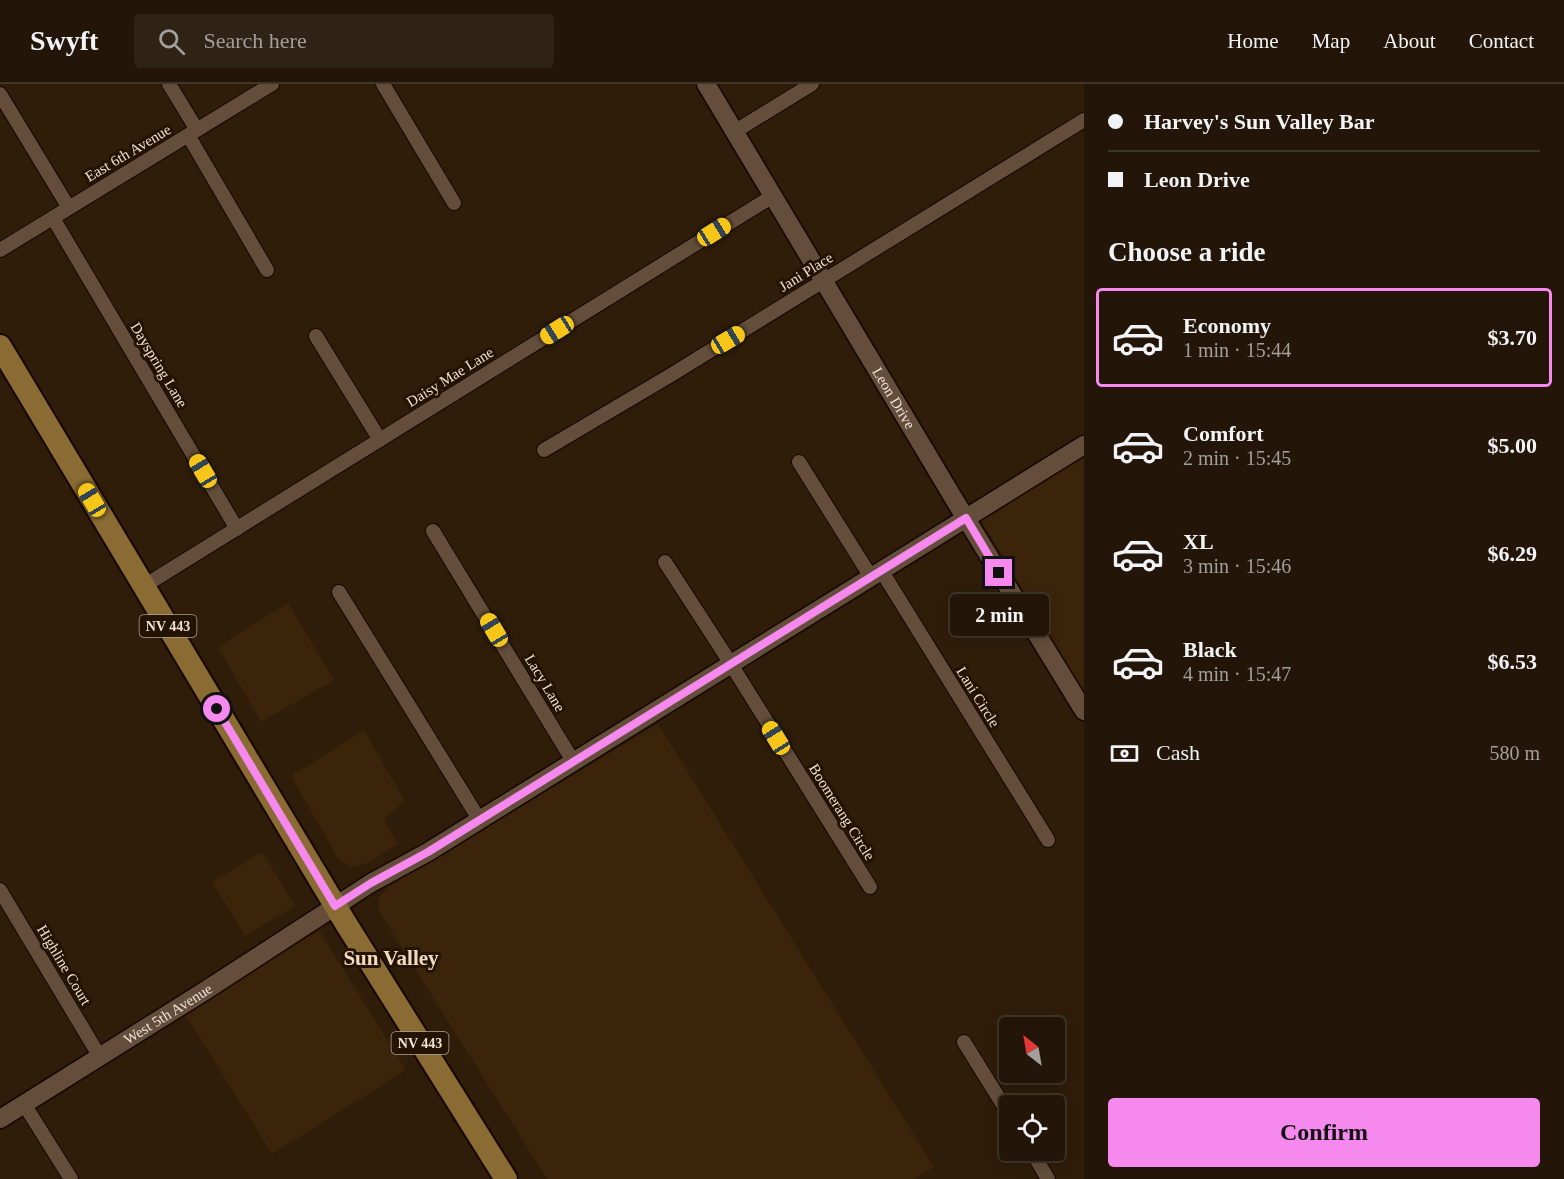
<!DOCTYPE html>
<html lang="en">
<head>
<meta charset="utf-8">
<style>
  :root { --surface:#231608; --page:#2f2316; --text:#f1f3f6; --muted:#a39f9c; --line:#403529; --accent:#f589ee }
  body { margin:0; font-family:"Times New Roman",serif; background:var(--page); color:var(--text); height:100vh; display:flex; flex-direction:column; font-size:22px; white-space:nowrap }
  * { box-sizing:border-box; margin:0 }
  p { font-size:20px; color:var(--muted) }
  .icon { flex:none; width:33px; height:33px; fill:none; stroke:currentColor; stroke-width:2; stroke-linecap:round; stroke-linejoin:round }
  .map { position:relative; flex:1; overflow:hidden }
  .drawer { display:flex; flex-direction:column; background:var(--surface); width:480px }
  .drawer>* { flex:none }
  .guide { display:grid; align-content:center; height:132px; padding:0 24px; background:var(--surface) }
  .needle { width:39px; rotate:329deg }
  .buttons { position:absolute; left:999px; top:933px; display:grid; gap:12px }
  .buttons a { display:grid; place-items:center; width:66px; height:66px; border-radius:6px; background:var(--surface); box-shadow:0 3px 15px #0003,0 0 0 2px var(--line); font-size:30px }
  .end { position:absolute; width:27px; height:27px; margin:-14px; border:8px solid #f589ee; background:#111; box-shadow:0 0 0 3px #111 }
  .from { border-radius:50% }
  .bubble { position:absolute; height:42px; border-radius:6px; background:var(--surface); box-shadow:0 3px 15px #0003,0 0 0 2px var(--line); font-size:20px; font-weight:700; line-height:42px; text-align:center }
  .car { position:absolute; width:18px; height:36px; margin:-18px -9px; border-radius:8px; box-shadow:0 0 4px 2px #0007; background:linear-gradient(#f5c518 24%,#345 0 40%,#f5c518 0 76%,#345 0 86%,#f5c518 0) }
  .guide b { display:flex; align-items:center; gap:21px; height:57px; font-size:22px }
  .guide b+b { border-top:2px solid var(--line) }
  .guide i { width:15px; height:15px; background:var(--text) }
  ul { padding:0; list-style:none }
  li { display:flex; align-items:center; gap:18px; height:99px; margin:0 12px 9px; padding:0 12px; border:3px solid transparent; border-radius:6px }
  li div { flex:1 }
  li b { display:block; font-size:22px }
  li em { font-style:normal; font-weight:700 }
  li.current { border-color:var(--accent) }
  li>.icon { width:54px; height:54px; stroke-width:1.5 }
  h2 { padding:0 24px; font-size:27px; line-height:72px }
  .pay { display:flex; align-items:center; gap:15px; height:66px; padding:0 24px; font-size:22px }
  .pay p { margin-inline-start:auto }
  .primary-button { display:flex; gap:12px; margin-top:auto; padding:12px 24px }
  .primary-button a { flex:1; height:69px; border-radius:6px; background:var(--accent); color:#111; font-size:24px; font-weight:700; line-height:69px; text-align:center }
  header { display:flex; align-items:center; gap:36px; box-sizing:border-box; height:84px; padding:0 30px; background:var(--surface); border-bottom:2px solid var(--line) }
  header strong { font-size:28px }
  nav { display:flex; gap:33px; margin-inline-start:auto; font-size:21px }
  .search { width:420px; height:54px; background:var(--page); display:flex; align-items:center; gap:15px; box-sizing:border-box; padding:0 21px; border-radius:6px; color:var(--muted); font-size:22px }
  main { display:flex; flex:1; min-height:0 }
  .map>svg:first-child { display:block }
  .built { fill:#3c240b }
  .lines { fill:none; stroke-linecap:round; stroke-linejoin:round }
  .minor-casing { stroke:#170600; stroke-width:16 }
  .tertiary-casing { stroke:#170600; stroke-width:21 }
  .primary-casing { stroke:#170600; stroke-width:26 }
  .minor { stroke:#644e3b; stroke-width:14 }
  .tertiary { stroke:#644e3b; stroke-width:18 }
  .primary { stroke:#8a6b33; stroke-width:22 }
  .route { stroke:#f589ee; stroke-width:8 }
  .labels { text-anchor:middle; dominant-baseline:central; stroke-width:6; stroke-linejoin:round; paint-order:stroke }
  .shield { fill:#251302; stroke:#b2a497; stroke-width:1.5 }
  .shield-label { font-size:14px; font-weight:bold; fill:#efe2d7 }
  .street-label { font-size:15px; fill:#efe2d7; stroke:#251302 }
  .district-label { font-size:21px; font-weight:bold; fill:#f3d9c2; stroke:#251302 }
</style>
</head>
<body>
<header>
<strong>Swyft</strong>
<div class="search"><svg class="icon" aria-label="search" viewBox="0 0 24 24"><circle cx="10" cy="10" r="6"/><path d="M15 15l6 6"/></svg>Search here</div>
<nav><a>Home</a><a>Map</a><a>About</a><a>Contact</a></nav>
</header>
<main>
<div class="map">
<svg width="1084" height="1095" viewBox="0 0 1084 1095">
  <rect width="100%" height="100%" fill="#2f1d0a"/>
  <path class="built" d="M1084 371V609L980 434Z
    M288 519 334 596 261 638 218 563Z
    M658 640 934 1083 914 1095H547L380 829 379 814 388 803Z
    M364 646 405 717 383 735 398 760 372 777 353 783 339 776 291 692Z
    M262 768 295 822 245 852 212 798Z
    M319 846 406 986 272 1070 185 930Z"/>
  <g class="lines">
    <g class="minor-casing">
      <path id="minor" d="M169 0 197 46
        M383 0 454 119
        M0 10 69 124
        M734 48 812 0
        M188 51 267 186
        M53 134 237 445
        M0 166 272 0
        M316 252 380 356
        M544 366 671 291 1084 36
        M799 378 871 493
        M433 447 573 677
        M665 478 724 569 870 803
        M881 486 1048 756
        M144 502 773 112
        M339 508 479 735
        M0 806 100 973
        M964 958 1010 1032
        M24 1020 71 1095
        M1031 1066 1048 1095"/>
    </g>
    <g class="tertiary-casing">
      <g id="tertiary">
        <path id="s1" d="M706 0 957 420 1084 627"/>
        <path id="s2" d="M0 1035 200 910 371 799 428 768 1084 361"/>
      </g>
    </g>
    <g class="primary-casing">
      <path id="primary" d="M0 262 345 838 506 1095"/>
    </g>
    <use href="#minor" class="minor"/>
    <use href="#tertiary" class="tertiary"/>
    <use href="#primary" class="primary"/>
  </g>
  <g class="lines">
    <path class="route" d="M217 625 335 822 371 799 428 768 966 434 999 489"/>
  </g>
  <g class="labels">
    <g class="shield">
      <rect x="139.5" y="531" width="57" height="22" rx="4.5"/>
      <rect x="391.5" y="948" width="57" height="22" rx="4.5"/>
    </g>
    <g class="shield-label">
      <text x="168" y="542">NV 443</text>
      <text x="420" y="959">NV 443</text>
    </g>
    <g class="street-label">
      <text transform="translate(128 69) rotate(-31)">East 6th Avenue</text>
      <text transform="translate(806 188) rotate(-32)">Jani Place</text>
      <text transform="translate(159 281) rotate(59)">Dayspring Lane</text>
      <text transform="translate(450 293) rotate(-32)">Daisy Mae Lane</text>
      <text stroke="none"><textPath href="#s1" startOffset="366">Leon Drive</textPath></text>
      <text transform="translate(545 599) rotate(59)">Lacy Lane</text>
      <text transform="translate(978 613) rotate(58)">Lani Circle</text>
      <text transform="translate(842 728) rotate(58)">Boomerang Circle</text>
      <text transform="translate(64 881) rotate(59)">Highline Court</text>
      <text stroke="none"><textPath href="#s2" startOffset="198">West 5th Avenue</textPath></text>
    </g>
    <g class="district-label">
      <text x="391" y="874">Sun Valley</text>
    </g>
  </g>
</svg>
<div class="buttons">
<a><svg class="needle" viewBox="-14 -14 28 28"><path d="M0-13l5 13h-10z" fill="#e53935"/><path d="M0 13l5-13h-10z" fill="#a39f9c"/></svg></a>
<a><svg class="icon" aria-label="locate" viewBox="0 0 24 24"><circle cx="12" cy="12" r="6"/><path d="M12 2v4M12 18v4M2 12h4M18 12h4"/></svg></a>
</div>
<i class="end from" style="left:217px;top:625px"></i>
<i class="end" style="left:999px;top:489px"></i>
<div class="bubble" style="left:950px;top:510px;width:99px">2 min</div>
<i class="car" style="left:714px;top:148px;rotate:58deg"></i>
<i class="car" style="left:557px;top:246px;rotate:238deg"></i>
<i class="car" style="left:728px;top:256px;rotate:59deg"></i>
<i class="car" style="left:203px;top:387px;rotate:329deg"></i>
<i class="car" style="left:92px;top:416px;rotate:329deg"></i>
<i class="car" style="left:494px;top:546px;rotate:329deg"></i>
<i class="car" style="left:776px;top:654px;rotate:328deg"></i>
</div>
<section class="drawer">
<div class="guide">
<b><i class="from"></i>Harvey's Sun Valley Bar</b>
<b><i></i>Leon Drive</b>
</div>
<h2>Choose a ride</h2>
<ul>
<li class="current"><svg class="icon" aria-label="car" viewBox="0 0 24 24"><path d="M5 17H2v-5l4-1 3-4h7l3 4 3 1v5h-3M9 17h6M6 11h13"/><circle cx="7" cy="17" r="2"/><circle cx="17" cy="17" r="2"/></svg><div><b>Economy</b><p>1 min · 15:44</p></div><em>$3.70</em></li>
<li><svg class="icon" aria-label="car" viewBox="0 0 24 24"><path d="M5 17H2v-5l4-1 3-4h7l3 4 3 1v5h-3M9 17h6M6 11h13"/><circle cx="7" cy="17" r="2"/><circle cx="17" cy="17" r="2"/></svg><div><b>Comfort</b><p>2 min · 15:45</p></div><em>$5.00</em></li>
<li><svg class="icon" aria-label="car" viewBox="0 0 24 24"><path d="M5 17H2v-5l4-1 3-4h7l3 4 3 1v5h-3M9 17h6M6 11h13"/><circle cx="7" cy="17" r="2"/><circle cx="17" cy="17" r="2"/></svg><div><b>XL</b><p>3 min · 15:46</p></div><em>$6.29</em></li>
<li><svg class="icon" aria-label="car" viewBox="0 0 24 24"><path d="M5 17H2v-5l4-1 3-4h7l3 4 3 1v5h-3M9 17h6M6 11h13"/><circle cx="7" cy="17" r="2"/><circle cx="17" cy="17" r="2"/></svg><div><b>Black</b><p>4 min · 15:47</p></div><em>$6.53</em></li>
</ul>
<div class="pay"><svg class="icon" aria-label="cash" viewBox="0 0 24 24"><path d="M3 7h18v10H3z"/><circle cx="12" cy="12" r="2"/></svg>Cash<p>580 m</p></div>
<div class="primary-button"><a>Confirm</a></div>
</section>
</main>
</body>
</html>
